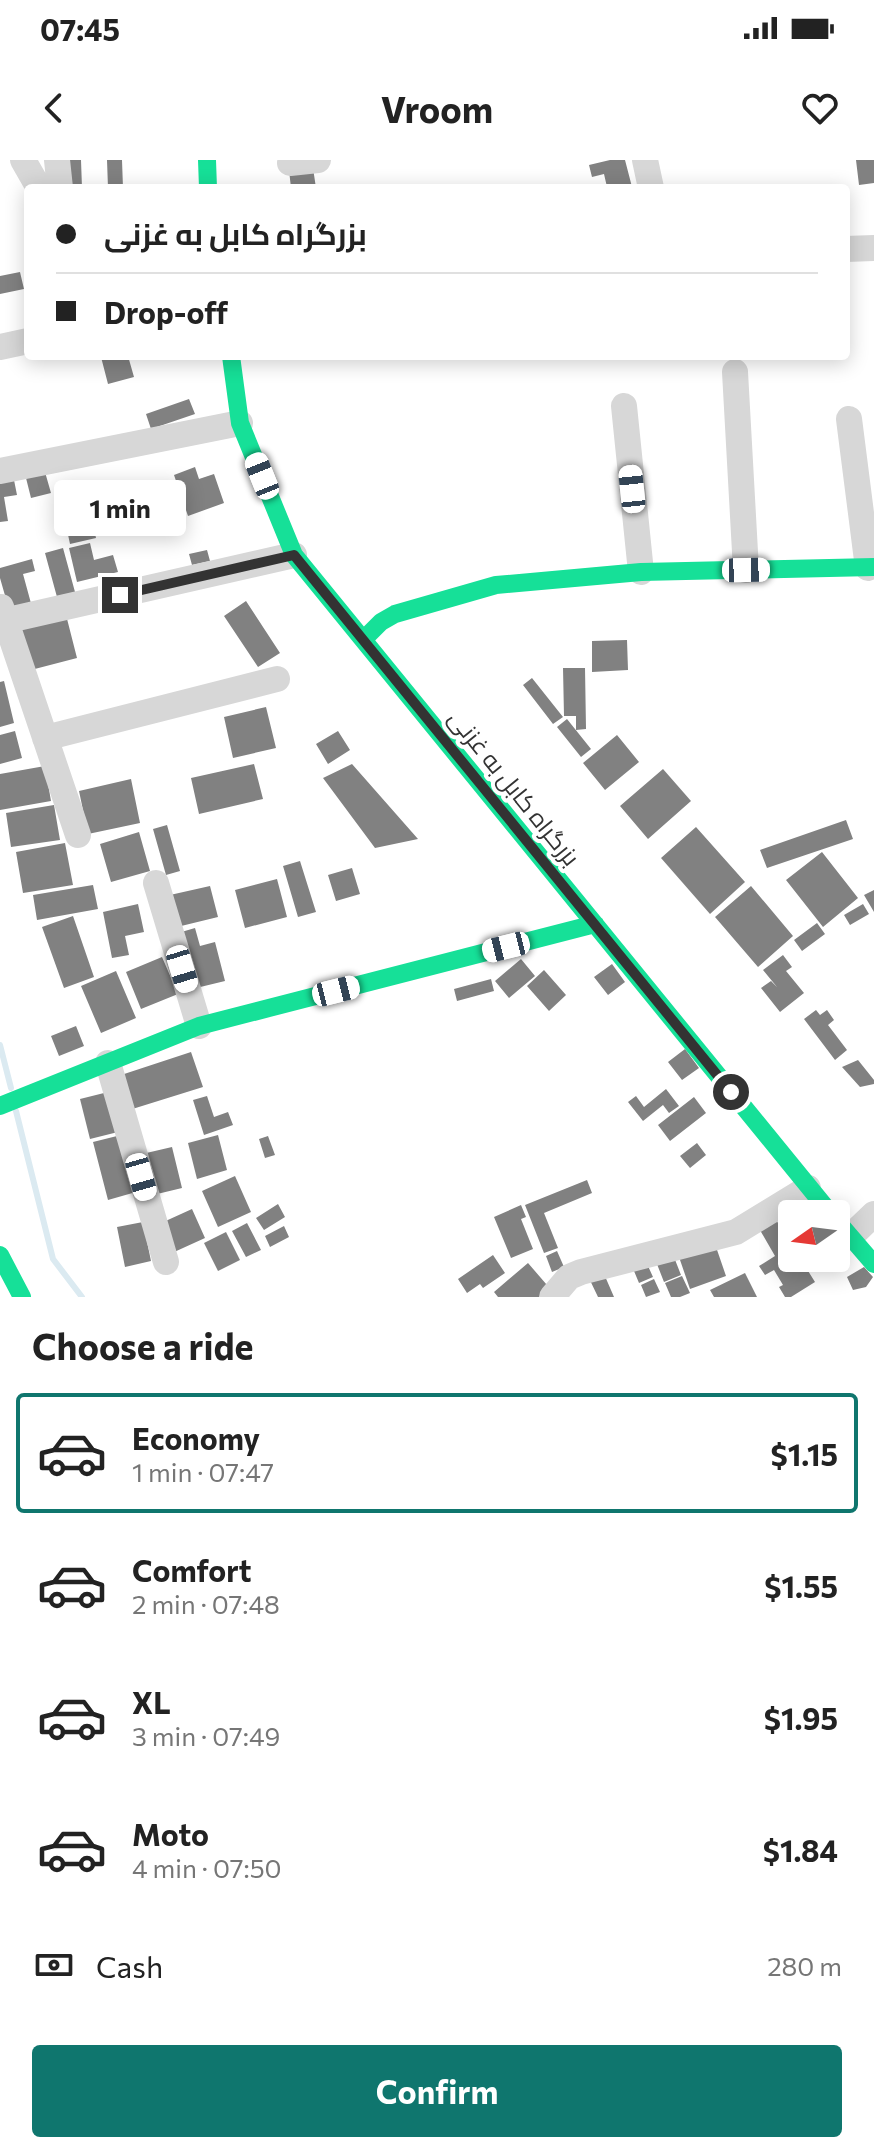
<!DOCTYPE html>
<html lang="en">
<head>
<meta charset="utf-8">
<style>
  :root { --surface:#fff; --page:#f2f2f2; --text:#222; --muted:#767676; --line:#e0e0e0; --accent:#0f766e }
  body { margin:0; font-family:Commissioner,Cairo,sans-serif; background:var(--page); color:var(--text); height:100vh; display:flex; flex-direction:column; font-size:30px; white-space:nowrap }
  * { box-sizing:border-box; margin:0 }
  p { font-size:26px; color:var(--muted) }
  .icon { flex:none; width:44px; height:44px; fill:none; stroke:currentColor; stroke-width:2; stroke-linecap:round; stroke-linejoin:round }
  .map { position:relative; height:1137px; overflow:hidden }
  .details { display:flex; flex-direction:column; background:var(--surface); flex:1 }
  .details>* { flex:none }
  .banner { position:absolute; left:24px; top:24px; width:826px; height:176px; border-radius:8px; box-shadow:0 4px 20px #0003; display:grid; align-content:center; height:176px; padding:0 32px; background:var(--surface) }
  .needle { width:52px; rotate:256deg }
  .buttons { position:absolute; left:778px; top:1040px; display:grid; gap:16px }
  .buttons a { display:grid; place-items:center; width:72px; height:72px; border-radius:8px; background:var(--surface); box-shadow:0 4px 20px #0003; font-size:40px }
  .end { position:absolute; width:36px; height:36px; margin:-18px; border:10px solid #333; background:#fff; box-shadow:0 0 0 4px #fff }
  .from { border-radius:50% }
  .bubble { position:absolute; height:56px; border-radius:8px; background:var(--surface); box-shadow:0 4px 20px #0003; font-size:26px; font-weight:700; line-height:56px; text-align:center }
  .car { position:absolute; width:24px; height:48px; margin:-24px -12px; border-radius:10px; box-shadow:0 0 6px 2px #0007; background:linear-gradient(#fff 24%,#345 0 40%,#fff 0 76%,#345 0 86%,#fff 0) }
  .banner b { display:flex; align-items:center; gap:28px; height:76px; font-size:30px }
  .banner b+b { border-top:2px solid var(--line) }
  .banner i { width:20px; height:20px; background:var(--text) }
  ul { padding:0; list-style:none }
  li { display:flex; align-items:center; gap:24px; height:120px; margin:0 16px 12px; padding:0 16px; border:4px solid transparent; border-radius:8px }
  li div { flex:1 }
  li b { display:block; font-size:30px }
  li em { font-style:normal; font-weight:700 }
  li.selected { border-color:var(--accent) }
  li>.icon { width:72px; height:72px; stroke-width:1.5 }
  h2 { padding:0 32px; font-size:36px; line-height:96px }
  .pay { display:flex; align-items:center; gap:20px; height:88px; padding:0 32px; font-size:30px }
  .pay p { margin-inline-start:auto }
  .action { display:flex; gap:16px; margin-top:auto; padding:16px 32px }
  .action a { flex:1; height:92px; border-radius:8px; background:var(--accent); color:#fff; font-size:32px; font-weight:700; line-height:92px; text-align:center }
  .status { display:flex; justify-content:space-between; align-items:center; height:56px; padding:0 40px; background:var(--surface); direction:ltr }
  .status svg { height:22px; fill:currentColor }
  header { display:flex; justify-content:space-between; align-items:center; height:104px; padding:0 32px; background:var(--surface); font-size:36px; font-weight:700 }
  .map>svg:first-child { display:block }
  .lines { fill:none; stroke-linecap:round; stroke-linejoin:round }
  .stream { stroke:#dbeaf1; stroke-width:6 }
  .building { fill:#818181 }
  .street { stroke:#d7d7d7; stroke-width:26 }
  .fast { stroke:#16e098; stroke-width:18 }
  .route { stroke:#333; stroke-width:10 }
  .labels { text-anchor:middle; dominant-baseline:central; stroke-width:8; stroke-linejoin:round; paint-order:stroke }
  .street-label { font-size:24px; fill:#333; stroke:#fff }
</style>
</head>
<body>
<div class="status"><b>07:45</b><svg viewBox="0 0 49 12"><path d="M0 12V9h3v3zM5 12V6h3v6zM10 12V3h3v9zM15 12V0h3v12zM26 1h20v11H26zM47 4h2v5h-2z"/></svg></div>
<header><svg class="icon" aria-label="back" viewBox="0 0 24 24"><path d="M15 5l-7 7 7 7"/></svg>Vroom<svg class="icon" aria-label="heart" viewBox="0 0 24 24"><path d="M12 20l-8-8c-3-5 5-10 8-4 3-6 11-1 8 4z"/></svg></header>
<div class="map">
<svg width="874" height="1137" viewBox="0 0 874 1137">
  <rect width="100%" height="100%" fill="#fff"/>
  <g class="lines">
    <path class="stream" d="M0 885 11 928
      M16 951 53 1099 82 1137"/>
  </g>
  <path class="building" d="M63 0H81L82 28H64Z
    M107 0H122L123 28H108Z
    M610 0H625L632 27H607L604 14 592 17 589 5Z
    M856 0H874V23L859 25Z
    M313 8 316 28H291L289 10Z
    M20 112 24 129 0 134V116Z
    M106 196H128L134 217 108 224 101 197Z
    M189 239 195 254 151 269 146 254Z
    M195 307 199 319 214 314 224 343 188 356 174 315Z
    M45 312 51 333 31 338 26 318Z
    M14 320 17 335 4 337 8 361 0 362V322Z
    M149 355 152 367 128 372 125 360Z
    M93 364 96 378 70 384 67 370Z
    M90 383 94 400 113 395 118 412 77 422 69 388Z
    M63 388 75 432 57 437 45 393Z
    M207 390 210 401 192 405 189 394Z
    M32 399 35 411 23 414 32 447 10 453 0 418V408Z
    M246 441 280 493 258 507 224 456Z
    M65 451 77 498 27 511 14 465Z
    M627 480 628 510 592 512V481Z
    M563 508H585L586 569 576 570V556H564Z
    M532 518 563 557 553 564 523 525Z
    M4 521 14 563 0 567V522Z
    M266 547 276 588 233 598 224 557Z
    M567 559 591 589 581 597 557 567Z
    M15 571 22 598 0 604V575Z
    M338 571 350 590 328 604 316 584Z
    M617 575 639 602 605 630 583 603Z
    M254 604 263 639 199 654 191 618Z
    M352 604 418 679 375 688 323 618Z
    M45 606 51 641 0 650V614Z
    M663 609 691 641 648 679 620 646Z
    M131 619 140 663 88 674 79 631Z
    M54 645 60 680 11 687 6 653Z
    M846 660 853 679 767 708 760 690Z
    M167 665 180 711 166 715 153 669Z
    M696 667 745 722 710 754 661 698Z
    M139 672 150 711 111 722 100 684Z
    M65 683 73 725 23 733 16 692Z
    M822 692 858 738 823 767 786 720Z
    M300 701 316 752 298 757 283 706Z
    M352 708 360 734 336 741 328 715Z
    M277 719 287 757 245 768 235 730Z
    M93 725 98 749 37 760 33 735Z
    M210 726 218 757 177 767 170 735Z
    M751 726 793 776 758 807 715 757Z
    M874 730V752L864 735Z
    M138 744 144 772 125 776 129 795 112 798 103 752Z
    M863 744 869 754 850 765 844 755Z
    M73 756 94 817 64 828 42 767Z
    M817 763 825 774 802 791 794 780Z
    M195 768 200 786 215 782 225 821 192 829 178 773Z
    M783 795 792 807 786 811 804 833 780 852 761 828 771 821 777 827 763 810Z
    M162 797 178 834 141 849 126 812Z
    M521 799 535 816 509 838 495 821Z
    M612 804 625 822 608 835 594 817Z
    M544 810 566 835 549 851 527 826Z
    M116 811 136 858 101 873 81 826Z
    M491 819 494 831 457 841 454 829Z
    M816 850 820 855 827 850 834 860 828 865 847 890 835 900 804 859Z
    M76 866 84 886 59 896 51 876Z
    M685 889 699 908 682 920 668 902Z
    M191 892 203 927 126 951 115 917Z
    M858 900 874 920V924L860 927 842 907Z
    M666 929 679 946 669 953 663 945 643 961 628 942 636 936 644 947Z
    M112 931 122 971 90 979 80 939Z
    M207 936 214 957 228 952 233 965 204 975 193 940Z
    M694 937 706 953 670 981 658 965Z
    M121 975 136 1032 108 1040 93 982Z
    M218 975 227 1010 197 1019 188 983Z
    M268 976 275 995 265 998 259 979Z
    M697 983 706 995 690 1008 680 996Z
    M172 987 182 1028 153 1035 142 994Z
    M235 1016 251 1052 218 1067 202 1031Z
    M587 1020 592 1033 544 1053 558 1088 544 1093 525 1045Z
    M278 1044 285 1057 264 1070 256 1058Z
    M521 1045 526 1057 521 1059 533 1089 511 1098 494 1057Z
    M192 1049 205 1078 172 1093 159 1064Z
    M773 1055 792 1085V1098H800L815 1122 791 1137H785L779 1127 783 1125 774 1110 765 1115 759 1106 775 1096 757 1065Z
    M143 1062 151 1101 125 1107 117 1067Z
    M247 1063 261 1090 246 1097 232 1071Z
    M284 1066 289 1077 270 1087 265 1076Z
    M226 1072 240 1100 218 1111 204 1083Z
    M715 1084 726 1116 690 1129 679 1097Z
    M557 1091 564 1107 552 1112 546 1096Z
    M672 1092 681 1115 664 1122 655 1099Z
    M493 1095 505 1113 483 1128 480 1124 467 1133 458 1119Z
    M528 1103 553 1132 547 1137H498L494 1132Z
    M648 1106 653 1117 639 1123 634 1111Z
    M601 1107 614 1137H598L587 1114Z
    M864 1107 873 1117 866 1127 853 1130 847 1117Z
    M745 1113 757 1137H714L710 1130Z
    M682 1116 690 1133 680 1137H671L665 1123Z
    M654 1119 660 1132 646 1137 641 1125Z"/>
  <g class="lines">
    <path class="street" d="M23 0 39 28
      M57 0 60 28
      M645 0 651 28
      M290 3 318 0
      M846 89 874 88
      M0 187 28 181
      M735 212 746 410
      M624 246 641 412
      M849 259 868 408
      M0 311 240 263
      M1 447 78 675
      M4 461 294 395
      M45 578 277 519
      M156 723 199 866
      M108 903 166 1102
      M850 1077 874 1054
      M552 1137 569 1117 581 1112 736 1072 808 1028"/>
    <path class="fast" d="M207 0 208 28
      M231 196 240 263 294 395 831 1054
      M364 479 381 462 395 454 496 425 641 412 874 407
      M0 946 199 866 595 764
      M836 1060 874 1104
      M0 1095 22 1137"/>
  </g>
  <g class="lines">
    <path class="route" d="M120 435 294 395 731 932"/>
  </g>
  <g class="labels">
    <g class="street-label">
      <text transform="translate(515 627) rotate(51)">بزرگراه کابل به غزنی</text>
    </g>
  </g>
</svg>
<div class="buttons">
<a><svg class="needle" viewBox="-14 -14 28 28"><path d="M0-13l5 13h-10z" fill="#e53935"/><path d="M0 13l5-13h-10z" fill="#767676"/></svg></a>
</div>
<i class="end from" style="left:731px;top:932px"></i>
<i class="end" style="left:120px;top:435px"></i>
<div class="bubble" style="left:54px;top:320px;width:132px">1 min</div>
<i class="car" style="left:262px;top:316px;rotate:338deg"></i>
<i class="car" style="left:632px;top:329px;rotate:354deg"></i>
<i class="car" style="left:746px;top:410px;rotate:89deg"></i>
<i class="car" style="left:506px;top:787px;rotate:256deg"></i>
<i class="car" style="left:182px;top:809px;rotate:163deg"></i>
<i class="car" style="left:336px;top:831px;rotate:76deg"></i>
<i class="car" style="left:141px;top:1017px;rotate:164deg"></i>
<div class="banner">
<b><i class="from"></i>بزرگراه کابل به غزنی</b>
<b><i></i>Drop-off</b>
</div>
</div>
<section class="details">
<h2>Choose a ride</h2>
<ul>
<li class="selected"><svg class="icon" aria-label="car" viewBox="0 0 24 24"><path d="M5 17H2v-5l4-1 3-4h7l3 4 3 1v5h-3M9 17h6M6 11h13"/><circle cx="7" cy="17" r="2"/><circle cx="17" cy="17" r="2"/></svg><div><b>Economy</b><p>1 min · 07:47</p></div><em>$1.15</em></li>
<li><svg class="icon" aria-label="car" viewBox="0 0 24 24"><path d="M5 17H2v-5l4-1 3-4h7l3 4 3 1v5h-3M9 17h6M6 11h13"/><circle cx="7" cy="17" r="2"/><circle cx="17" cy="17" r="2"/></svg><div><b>Comfort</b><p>2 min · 07:48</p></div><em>$1.55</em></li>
<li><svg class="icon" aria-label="car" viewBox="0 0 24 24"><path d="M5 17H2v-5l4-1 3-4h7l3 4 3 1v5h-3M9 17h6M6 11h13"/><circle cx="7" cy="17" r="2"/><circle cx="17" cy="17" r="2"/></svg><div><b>XL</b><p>3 min · 07:49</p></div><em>$1.95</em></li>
<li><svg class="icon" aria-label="car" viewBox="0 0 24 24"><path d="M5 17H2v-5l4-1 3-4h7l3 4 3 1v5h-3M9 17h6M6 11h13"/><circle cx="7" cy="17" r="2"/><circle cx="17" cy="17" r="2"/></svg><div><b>Moto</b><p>4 min · 07:50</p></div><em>$1.84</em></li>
</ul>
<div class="pay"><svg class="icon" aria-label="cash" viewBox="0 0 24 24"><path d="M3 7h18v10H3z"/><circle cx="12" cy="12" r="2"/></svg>Cash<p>280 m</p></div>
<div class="action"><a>Confirm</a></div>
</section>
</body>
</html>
